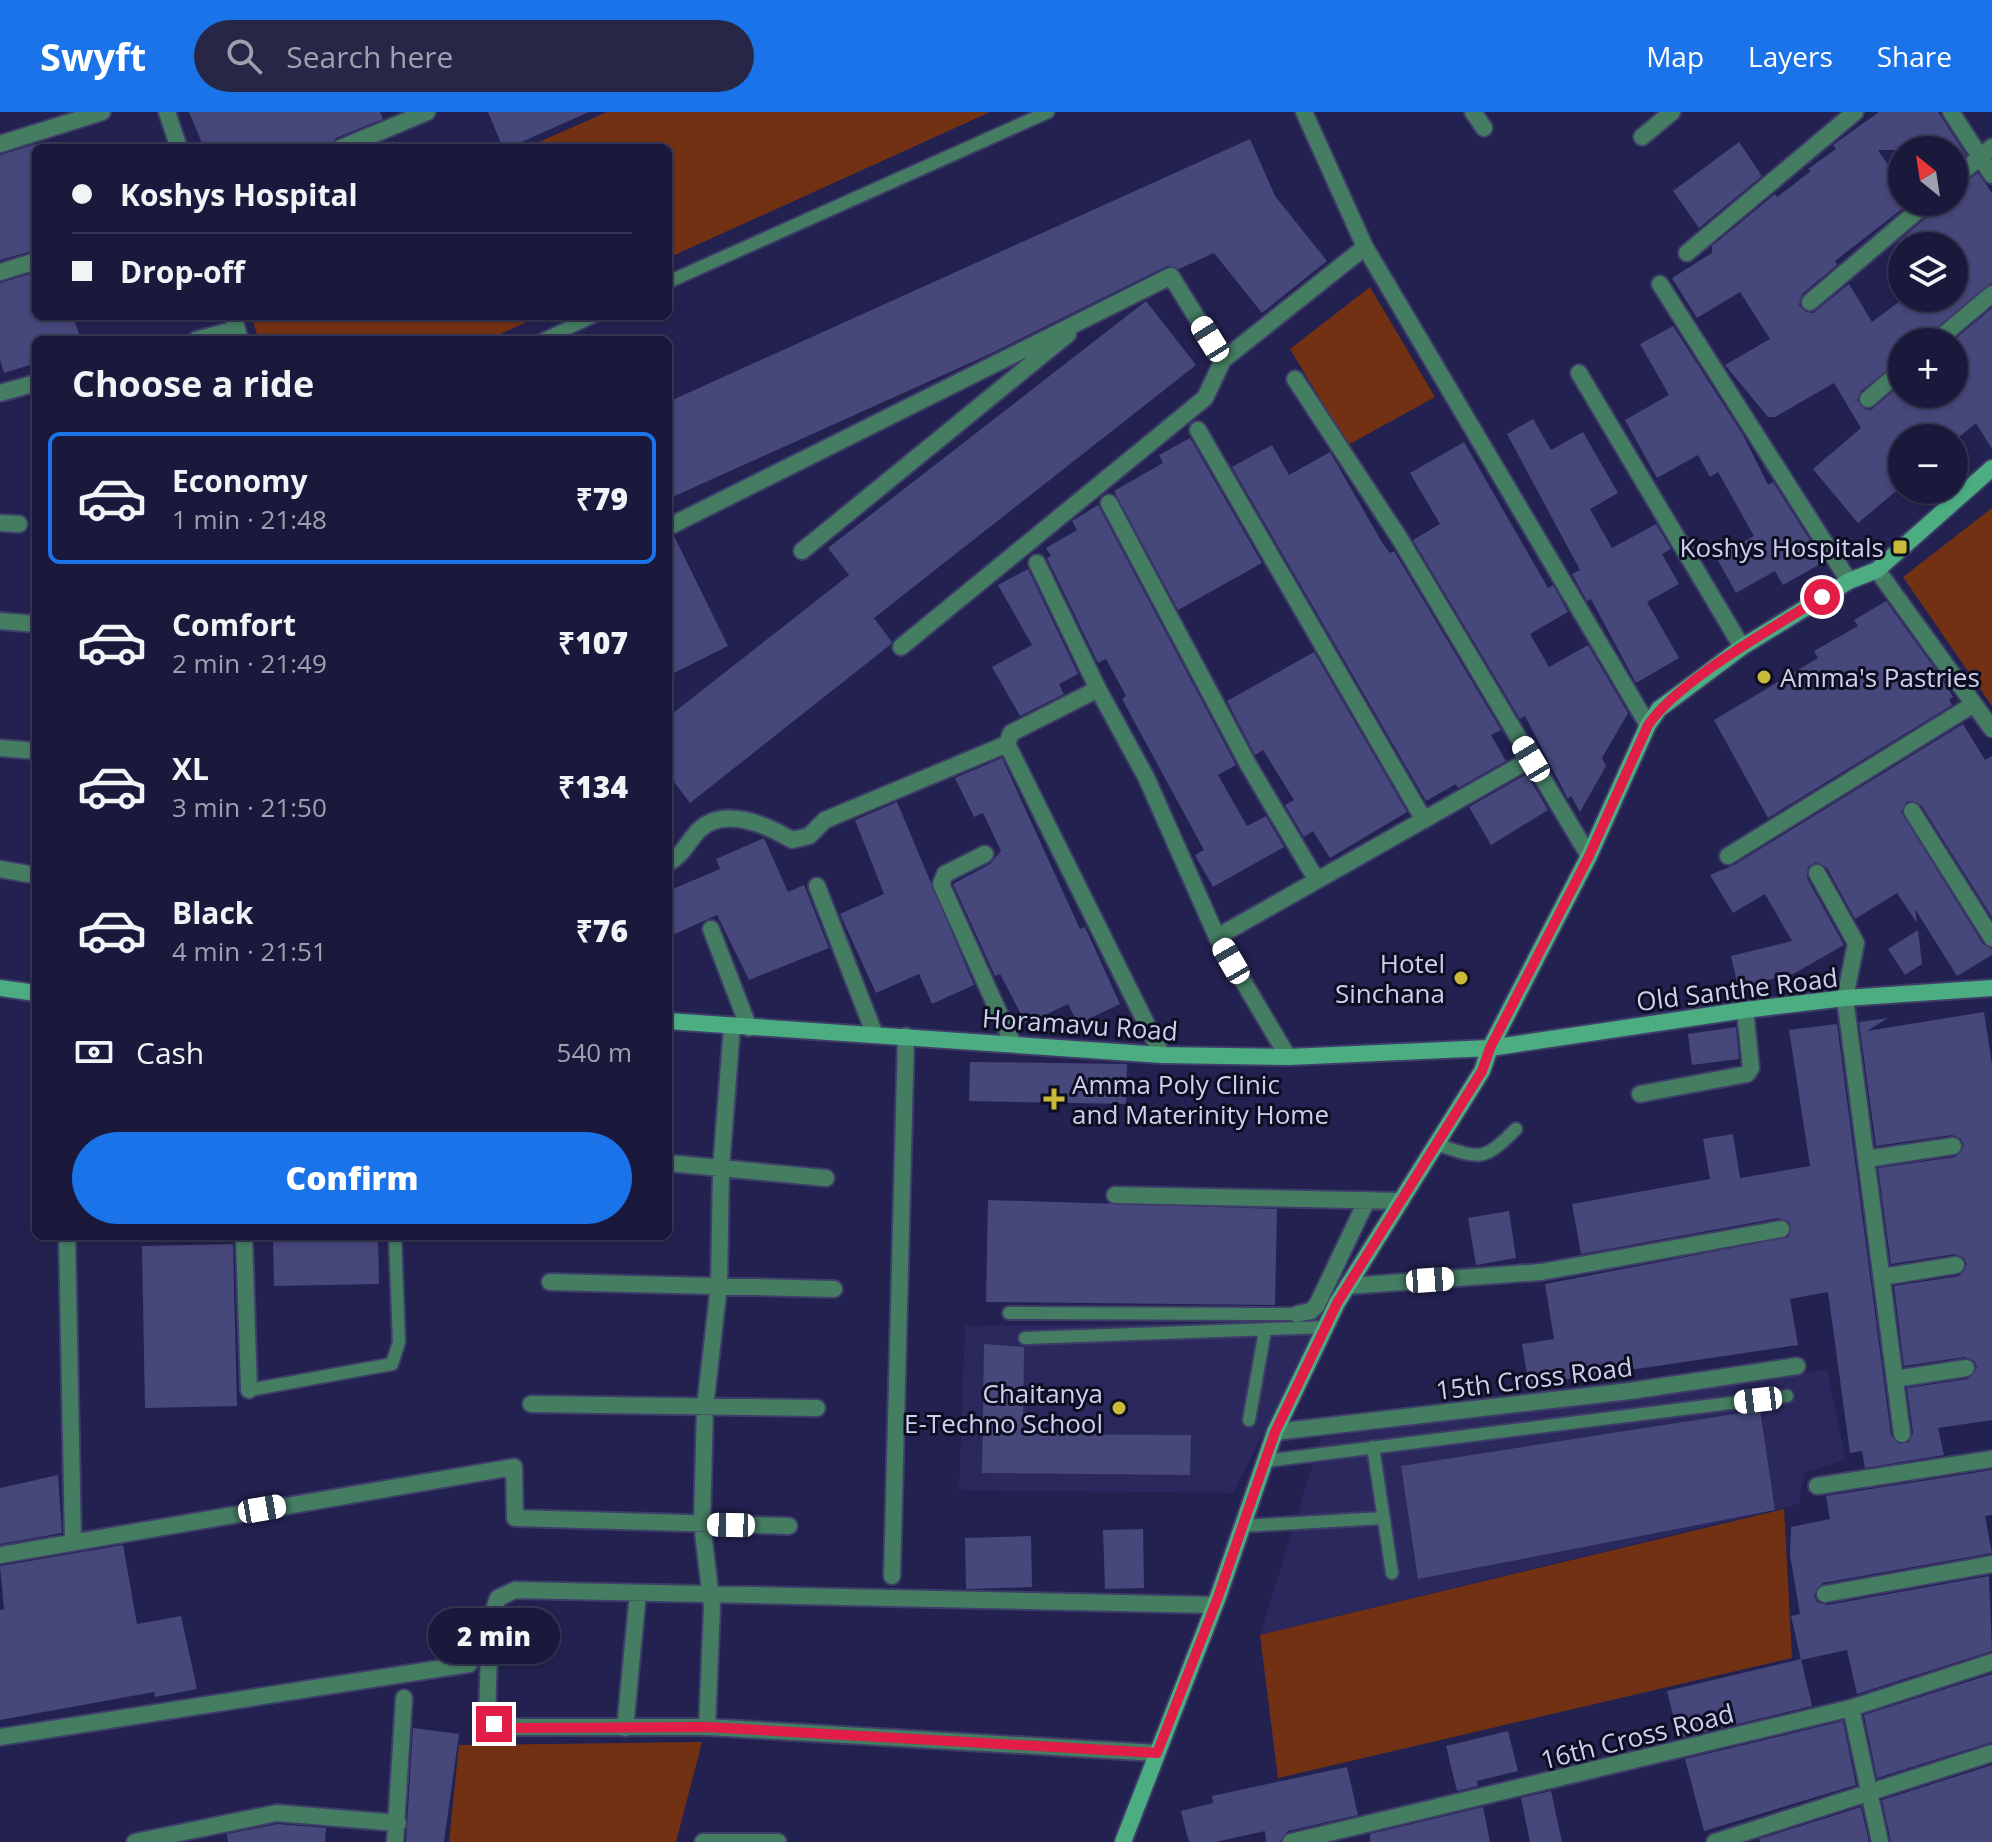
<!DOCTYPE html>
<html lang="en">
<head>
<meta charset="utf-8">
<style>
  :root { --surface:#1a193c; --page:#272647; --text:#f1f3f6; --muted:#9fa0af; --line:#383856; --accent:#1a73e8 }
  body { margin:0; font-family:"Open Sans",sans-serif; background:var(--page); color:var(--text); height:100vh; display:flex; flex-direction:column; font-size:30px; white-space:nowrap }
  * { box-sizing:border-box; margin:0 }
  p { font-size:26px; color:var(--muted) }
  .icon { flex:none; width:44px; height:44px; fill:none; stroke:currentColor; stroke-width:2; stroke-linecap:round; stroke-linejoin:round }
  .map { position:relative; flex:1; overflow:hidden }
  .side { position:absolute; left:32px; top:224px; width:640px; height:904px; display:flex; flex-direction:column; background:var(--surface); border-radius:12px; box-shadow:0 2px 6px #0004,0 0 0 2px var(--line) }
  .side>* { flex:none }
  .banner { position:absolute; left:32px; top:32px; width:640px; height:176px; border-radius:12px; box-shadow:0 2px 6px #0004,0 0 0 2px var(--line); display:grid; align-content:center; height:176px; padding:0 40px; background:var(--surface) }
  .needle { width:52px; rotate:330deg }
  .buttons { position:absolute; left:1888px; top:24px; display:grid; gap:16px }
  .buttons a { display:grid; place-items:center; width:80px; height:80px; border-radius:50%; background:var(--surface); box-shadow:0 2px 6px #0004,0 0 0 2px var(--line); font-size:40px }
  .end { position:absolute; width:36px; height:36px; margin:-18px; border:10px solid #e11d48; background:#fff; box-shadow:0 0 0 4px #fff }
  .from { border-radius:50% }
  .bubble { position:absolute; height:56px; border-radius:28px; background:var(--surface); box-shadow:0 2px 6px #0004,0 0 0 2px var(--line); font-size:26px; font-weight:800; line-height:56px; text-align:center }
  .car { position:absolute; width:24px; height:48px; margin:-24px -12px; border-radius:10px; box-shadow:0 0 6px 2px #0007; background:linear-gradient(#fff 24%,#345 0 40%,#fff 0 76%,#345 0 86%,#fff 0) }
  .banner b { display:flex; align-items:center; gap:28px; height:76px; font-size:30px }
  .banner b+b { border-top:2px solid var(--line) }
  .banner i { width:20px; height:20px; background:var(--text) }
  ul { padding:0; list-style:none }
  li { display:flex; align-items:center; gap:24px; height:132px; margin:0 16px 12px; padding:0 24px; border:4px solid transparent; border-radius:12px }
  li div { flex:1 }
  li b { display:block; font-size:30px }
  li em { font-style:normal; font-weight:800 }
  li.active { border-color:var(--accent) }
  li>.icon { width:72px; height:72px; stroke-width:1.5 }
  h2 { padding:0 40px; font-size:36px; line-height:96px }
  .pay { display:flex; align-items:center; gap:20px; height:88px; padding:0 40px; font-size:30px }
  .pay p { margin-inline-start:auto }
  .cta { display:flex; gap:16px; margin-top:auto; padding:16px 40px }
  .cta a { flex:1; height:92px; border-radius:48px; background:var(--accent); color:#fff; font-size:32px; font-weight:800; line-height:92px; text-align:center }
  header { display:flex; align-items:center; gap:48px; box-sizing:border-box; height:112px; padding:0 40px; background:var(--accent); color:#fff }
  header strong { font-size:38px }
  nav { display:flex; gap:44px; margin-inline-start:auto; font-size:28px }
  .search { width:560px; height:72px; background:var(--page); display:flex; align-items:center; gap:20px; box-sizing:border-box; padding:0 28px; border-radius:44px; color:var(--muted); font-size:30px }
  .map>svg:first-child { display:block }
  .built { fill:#2b285e }
  .green { fill:#733114 }
  .building { fill:#46477a }
  .lines { fill:none; stroke-linecap:round; stroke-linejoin:round }
  .lane-casing { stroke:#3e3d69; stroke-width:16 }
  .street-casing { stroke:#3e3d69; stroke-width:20 }
  .secondary-casing { stroke:#3e3d69; stroke-width:20 }
  .lane { stroke:#447d62; stroke-width:12 }
  .street { stroke:#447d62; stroke-width:16 }
  .secondary { stroke:#4cad82; stroke-width:16 }
  .route { stroke:#e11d48; stroke-width:10 }
  .poi-dot { fill:#caba39; stroke:#0e0e23; stroke-width:3 }
  .labels { text-anchor:middle; dominant-baseline:central; stroke-width:6; stroke-linejoin:round; paint-order:stroke }
  .poi-label { font-size:26px; fill:#cdcfed; stroke:#0e0e23; text-anchor:end }
  .street-label { font-size:26px; fill:#cdcfed; stroke:#0e0e23 }
</style>
</head>
<body>
<header>
<strong>Swyft</strong>
<div class="search"><svg class="icon" aria-label="search" viewBox="0 0 24 24"><circle cx="10" cy="10" r="6"/><path d="M15 15l6 6"/></svg>Search here</div>
<nav><a>Map</a><a>Layers</a><a>Share</a></nav>
</header>
<div class="map">
<svg width="1992" height="1730" viewBox="0 0 1992 1730">
  <rect width="100%" height="100%" fill="#232150"/>
  <path class="built" d="M1320 1210 1233 1381 959 1378 965 1214Z
    M1827 1258 1846 1348 1804 1361 1799 1392 1260 1523 1321 1326Z"/>
  <path class="green" d="M607 0H990L668 146V36H525Z
    M1370 175 1435 285 1348 333 1290 237Z
    M251 204H540L487 228H259Z
    M1992 396V594L1903 465Z
    M1784 1397 1792 1546 1278 1666 1260 1523Z
    M702 1630 676 1730H449L459 1633Z"/>
  <path class="building" d="M189 0H380L383 7 336 26 330 36H204Z
    M488 0H589L508 36H503Z
    M1879 0H1938L1966 43 1954 53V38H1878L1902 74V90H1911L1835 149 1837 153 1802 182 1799 193 1806 200 1813 201 1849 172 1872 210 1904 186H1954V134H1902L1899 129 1935 98 1939 90H1954V78L1978 61 1992 81V171L1925 225 1916 230H1902V247L1861 279 1857 288 1864 297 1871 298 1902 272V282H1954V228L1992 196V337L1976 311 1958 326H1902V374L1858 411 1813 357 1861 316 1834 271 1775 305H1768L1725 253 1770 227 1740 180 1697 206 1672 166 1712 141V134L1775 82 1777 85 1811 59 1808 57 1836 37 1833 33Z
    M1250 27 1275 84 1327 149 1262 201 1214 141 1179 157 1167 154 992 241 668 387V290Z
    M1739 30 1762 64 1699 116 1673 79Z
    M36 32V138L0 148V43Z
    M36 160V204H73L81 228H36V251L4 261 0 248V171Z
    M1146 189 1196 253 874 506 892 530 890 533 690 691 668 662V605L849 463 828 436Z
    M1673 214 1743 323 1768 373 1773 370 1824 450 1783 473 1775 459 1736 481 1716 445 1754 424 1718 360 1710 365 1698 343 1657 366 1625 308 1669 283 1640 232Z
    M1533 307 1551 338 1583 320 1618 381 1590 397 1612 436 1656 412 1671 437 1662 442 1679 472 1647 490 1679 546 1636 571 1591 487 1587 489 1572 462 1580 458 1507 322Z
    M1190 326 1262 451 1178 498 1114 379 1163 351 1159 343Z
    M1464 330 1548 476 1553 473 1568 500 1530 522 1549 555 1588 533 1628 601 1602 646 1606 654 1580 700 1571 684 1568 687 1525 604 1520 607 1413 428 1440 412 1410 361Z
    M1272 333 1289 363 1330 340 1383 432 1390 441 1394 439 1501 618 1491 623 1506 649 1458 676 1456 672 1426 689 1232 355Z
    M1098 393 1236 653 1218 663 1247 714 1266 704 1284 735 1213 775 1195 743 1204 738 1122 587 1126 584 1106 547 1098 551 1047 446 1051 444 1046 436 1077 418 1072 409Z
    M674 424 728 534 668 564V426Z
    M1028 457 1078 562 1059 572 1064 582 1020 604 992 555 1032 533 998 473Z
    M1886 489 1939 562 1953 585 1949 587 1952 593 1768 706 1714 608 1818 546 1814 539 1858 514 1854 508Z
    M1314 540 1407 700 1330 746 1313 719 1304 725 1285 693 1294 688 1263 638 1255 643 1227 589Z
    M1963 612 1985 648 1992 644V805L1921 693 1907 689 1901 700 1983 832 1992 837V843L1957 864 1915 797 1917 811 1897 781 1855 807 1827 756 1816 750 1808 755 1807 766 1844 833 1793 862 1738 875 1731 844 1792 829 1765 782 1733 801 1710 763 1734 753Z
    M1002 646 1080 817 1085 815 1120 892 1078 912 1068 892 1026 912 1000 862 995 864 953 772 990 752 1001 739 983 701 974 705 955 666Z
    M1527 662 1548 698 1491 733 1469 695Z
    M897 690 974 873 932 892 919 862 876 881 840 802 884 782 855 708Z
    M764 726 788 780 804 773 829 836 749 868 717 803 668 825V779L720 757 716 747Z
    M1918 818 1922 852 1905 863 1888 837Z
    M1984 900 1992 952V1308L1938 1316 1944 1343 1865 1356 1862 1339 1850 1341 1828 1180 1790 1187 1798 1233 1529 1273 1522 1232 1554 1227 1545 1172 1789 1125 1790 1111 1779 1106 1581 1142 1572 1092 1710 1067 1703 1027 1733 1022 1740 1066 1810 1054 1789 918 1837 912 1891 1323 1899 1332 1909 1330 1913 1321 1907 1276 1968 1267 1977 1255 1974 1249 1965 1245 1904 1254 1894 1174 1959 1164 1967 1152 1964 1146 1955 1142 1891 1152 1878 1056 1955 1045 1964 1033 1961 1027 1952 1023 1876 1034 1859 910 1888 906 1867 919Z
    M1736 915 1739 947 1692 953 1688 922Z
    M970 950 1127 952 1126 992 969 989Z
    M988 1088 1277 1097 1275 1193 986 1190Z
    M1509 1099 1516 1146 1476 1153 1468 1106Z
    M273 1124H378L379 1172 274 1174Z
    M233 1132 237 1294 145 1296 142 1134Z
    M984 1232 1024 1235 1023 1322 1191 1323 1190 1363 982 1361Z
    M1760 1298 1775 1398 1418 1467 1401 1354Z
    M1992 1358V1403L1985 1404 1992 1441 1823 1471 1814 1483 1817 1490 1827 1493 1989 1464 1992 1539 1857 1582 1847 1538 1801 1548 1791 1504 1800 1502 1790 1443 1791 1415 1830 1407 1826 1384Z
    M58 1363 62 1421 0 1432V1376Z
    M1143 1417 1144 1476 1105 1477 1103 1418Z
    M1031 1424 1032 1475 966 1477 965 1426Z
    M123 1433 137 1512 181 1504 197 1577 155 1585 154 1580 0 1608V1498L4 1497 0 1454Z
    M1801 1547 1812 1594 1679 1626 1667 1579Z
    M1992 1562V1630L1877 1666 1864 1603Z
    M1843 1609 1856 1673 1704 1719 1685 1647Z
    M413 1616 459 1622 444 1730H406Z
    M1508 1619 1518 1659 1477 1669 1478 1674 1457 1679 1446 1634Z
    M1992 1653V1730H1891L1882 1688Z
    M1347 1655 1358 1703 1288 1719 1280 1730H1266L1265 1719 1216 1730H1189L1181 1699 1213 1691 1212 1684Z
    M1551 1679 1562 1730H1530L1521 1686Z
    M1483 1695 1490 1730H1370V1722Z
    M1861 1695 1869 1730H1760L1759 1727Z
    M278 1712 326 1716 325 1730H228L227 1722Z"/>
  <g class="lines">
    <g class="lane-casing">
      <path id="lane" d="M668 170 1048 0
        M542 228 594 204
        M1436 1032C1480 1047 1483 1050 1516 1017
        M1009 1201 1297 1202
        M1025 1226 1326 1215
        M249 1278 392 1252 399 1230 395 1124
        M1249 1308 1265 1219
        M1373 1335 1392 1461
        M1265 1349 1787 1284
        M1242 1414 1384 1406"/>
    </g>
    <g class="street-casing">
      <path id="street" d="M167 0 179 36
        M1304 0 1365 135 1648 613
        M1473 0 1484 16
        M1951 0 1992 63
        M1642 25 1672 0
        M0 32 102 0
        M341 36 427 0
        M1954 67 1992 35
        M1687 141 1855 0
        M0 160 36 149
        M1660 172 1849 469
        M1810 190 1928 90
        M233 204 240 228
        M196 228 237 217
        M1935 230 1992 182
        M1579 261 1742 535
        M1295 267 1400 427 1589 744
        M0 281 36 271
        M1868 287 1902 258
        M1198 318 1424 708
        M1109 391 1249 654 1316 767
        M0 411 19 412
        M668 415 1171 164 1223 248 1365 135
        M802 439 1068 222
        M1037 451 1098 577 1146 665 1217 825 1288 945
        M1877 458 1992 617
        M0 509 36 512
        M901 535 1205 286 1223 248
        M1098 577 1011 621 1007 632 1162 943
        M0 636 36 639
        M1912 699 1992 826
        M985 742 945 762 941 772 1013 932
        M1728 744 1974 592
        M668 751C683 743 687 731 698 719 723 693 767 713 792 728L809 724 825 708 1007 632
        M0 757 28 762
        M1817 761 1856 831 1845 886 1902 1322
        M817 774 875 923
        M711 817 749 916
        M1217 825 1531 647
        M1640 982 1747 962 1751 956 1745 898
        M1866 1047 1953 1034
        M668 1051 826 1066
        M1115 1083 1401 1089
        M67 1124 73 1429
        M244 1124 249 1278
        M1882 1165 1956 1153
        M550 1170 834 1177
        M1348 1174 1541 1160 1781 1117
        M1297 1202 1311 1199 1317 1193 1367 1088
        M1895 1267 1966 1256
        M531 1292 817 1296
        M1275 1320 1630 1279 1797 1254
        M1817 1374 1992 1347
        M0 1443 514 1355 515 1406 789 1414
        M892 1464 906 924
        M1825 1482 1992 1452
        M1851 1596 1880 1730
        M707 1615 712 1495 702 1412 705 1295 719 1173 721 1056 732 915
        M625 1616 638 1481
        M0 1625 469 1552
        M1157 1641 707 1615H505L487 1605 490 1509 498 1486 515 1478 1214 1493
        M135 1730 277 1701 398 1711
        M395 1730 404 1586
        M703 1730H778
        M1291 1730 1851 1596 1992 1550
        M1715 1730 1992 1641"/>
    </g>
    <g class="secondary-casing">
      <path id="secondary" d="M0 876 36 881
        M668 909 1162 943 1288 945 1490 936 1745 898 1845 886 1992 876
        M1123 1730 1218 1485 1275 1320 1337 1191 1482 959 1490 936 1589 744 1648 613 1659 597 1742 535 1849 469 1877 458 1992 356"/>
    </g>
    <use href="#lane" class="lane"/>
    <use href="#street" class="street"/>
    <use href="#secondary" class="secondary"/>
  </g>
  <g class="lines">
    <path class="route" d="M494 1612 515 1616 707 1615 1157 1641 1218 1485 1275 1320 1337 1191 1482 959 1490 936 1589 744 1648 613C1680 567 1773 516 1822 485"/>
  </g>
  <g class="poi-dot">
    <rect x="1892" y="427" width="16" height="16" rx="4"/>
    <circle cx="1764" cy="565" r="8"/>
    <circle cx="1461" cy="866" r="8"/>
    <path d="M1050 975h8v8h8v8h-8v8h-8v-8h-8v-8h8z"/>
    <circle cx="1119" cy="1296" r="8"/>
  </g>
  <g class="labels">
    <g class="poi-label">
      <text x="1884" y="435">Koshys Hospitals</text>
      <text x="1780" y="565" text-anchor="start">Amma's Pastries</text>
      <text x="1445" y="851">Hotel<tspan x="1445" dy="30">Sinchana</tspan></text>
      <text x="1072" y="972" text-anchor="start">Amma Poly Clinic<tspan x="1072" dy="30">and Materinity Home</tspan></text>
      <text x="1103" y="1281">Chaitanya<tspan x="1103" dy="30">E-Techno School</tspan></text>
    </g>
    <g class="street-label">
      <text transform="translate(1737 877) rotate(-7)">Old Santhe Road</text>
      <text transform="translate(1080 912) rotate(4)">Horamavu Road</text>
      <text transform="translate(1534 1266) rotate(-7)">15th Cross Road</text>
      <text transform="translate(1637 1624) rotate(-14)">16th Cross Road</text>
    </g>
  </g>
</svg>
<div class="buttons">
<a><svg class="needle" viewBox="-14 -14 28 28"><path d="M0-13l5 13h-10z" fill="#e53935"/><path d="M0 13l5-13h-10z" fill="#9fa0af"/></svg></a>
<a><svg class="icon" aria-label="layers" viewBox="0 0 24 24"><path d="M12 4l9 5-9 5-9-5zM3 14l9 5 9-5"/></svg></a>
<a>+</a>
<a>−</a>
</div>
<i class="end from" style="left:1822px;top:485px"></i>
<i class="end" style="left:494px;top:1612px"></i>
<div class="bubble" style="left:428px;top:1496px;width:132px">2 min</div>
<i class="car" style="left:1210px;top:227px;rotate:328deg"></i>
<i class="car" style="left:1531px;top:647px;rotate:329deg"></i>
<i class="car" style="left:1231px;top:849px;rotate:330deg"></i>
<i class="car" style="left:1430px;top:1168px;rotate:86deg"></i>
<i class="car" style="left:1758px;top:1288px;rotate:263deg"></i>
<i class="car" style="left:262px;top:1397px;rotate:80deg"></i>
<i class="car" style="left:731px;top:1413px;rotate:271deg"></i>
<div class="banner">
<b><i class="from"></i>Koshys Hospital</b>
<b><i></i>Drop-off</b>
</div>
<section class="side">
<h2>Choose a ride</h2>
<ul>
<li class="active"><svg class="icon" aria-label="car" viewBox="0 0 24 24"><path d="M5 17H2v-5l4-1 3-4h7l3 4 3 1v5h-3M9 17h6M6 11h13"/><circle cx="7" cy="17" r="2"/><circle cx="17" cy="17" r="2"/></svg><div><b>Economy</b><p>1 min · 21:48</p></div><em>₹79</em></li>
<li><svg class="icon" aria-label="car" viewBox="0 0 24 24"><path d="M5 17H2v-5l4-1 3-4h7l3 4 3 1v5h-3M9 17h6M6 11h13"/><circle cx="7" cy="17" r="2"/><circle cx="17" cy="17" r="2"/></svg><div><b>Comfort</b><p>2 min · 21:49</p></div><em>₹107</em></li>
<li><svg class="icon" aria-label="car" viewBox="0 0 24 24"><path d="M5 17H2v-5l4-1 3-4h7l3 4 3 1v5h-3M9 17h6M6 11h13"/><circle cx="7" cy="17" r="2"/><circle cx="17" cy="17" r="2"/></svg><div><b>XL</b><p>3 min · 21:50</p></div><em>₹134</em></li>
<li><svg class="icon" aria-label="car" viewBox="0 0 24 24"><path d="M5 17H2v-5l4-1 3-4h7l3 4 3 1v5h-3M9 17h6M6 11h13"/><circle cx="7" cy="17" r="2"/><circle cx="17" cy="17" r="2"/></svg><div><b>Black</b><p>4 min · 21:51</p></div><em>₹76</em></li>
</ul>
<div class="pay"><svg class="icon" aria-label="cash" viewBox="0 0 24 24"><path d="M3 7h18v10H3z"/><circle cx="12" cy="12" r="2"/></svg>Cash<p>540 m</p></div>
<div class="cta"><a>Confirm</a></div>
</section>
</div>
</body>
</html>
